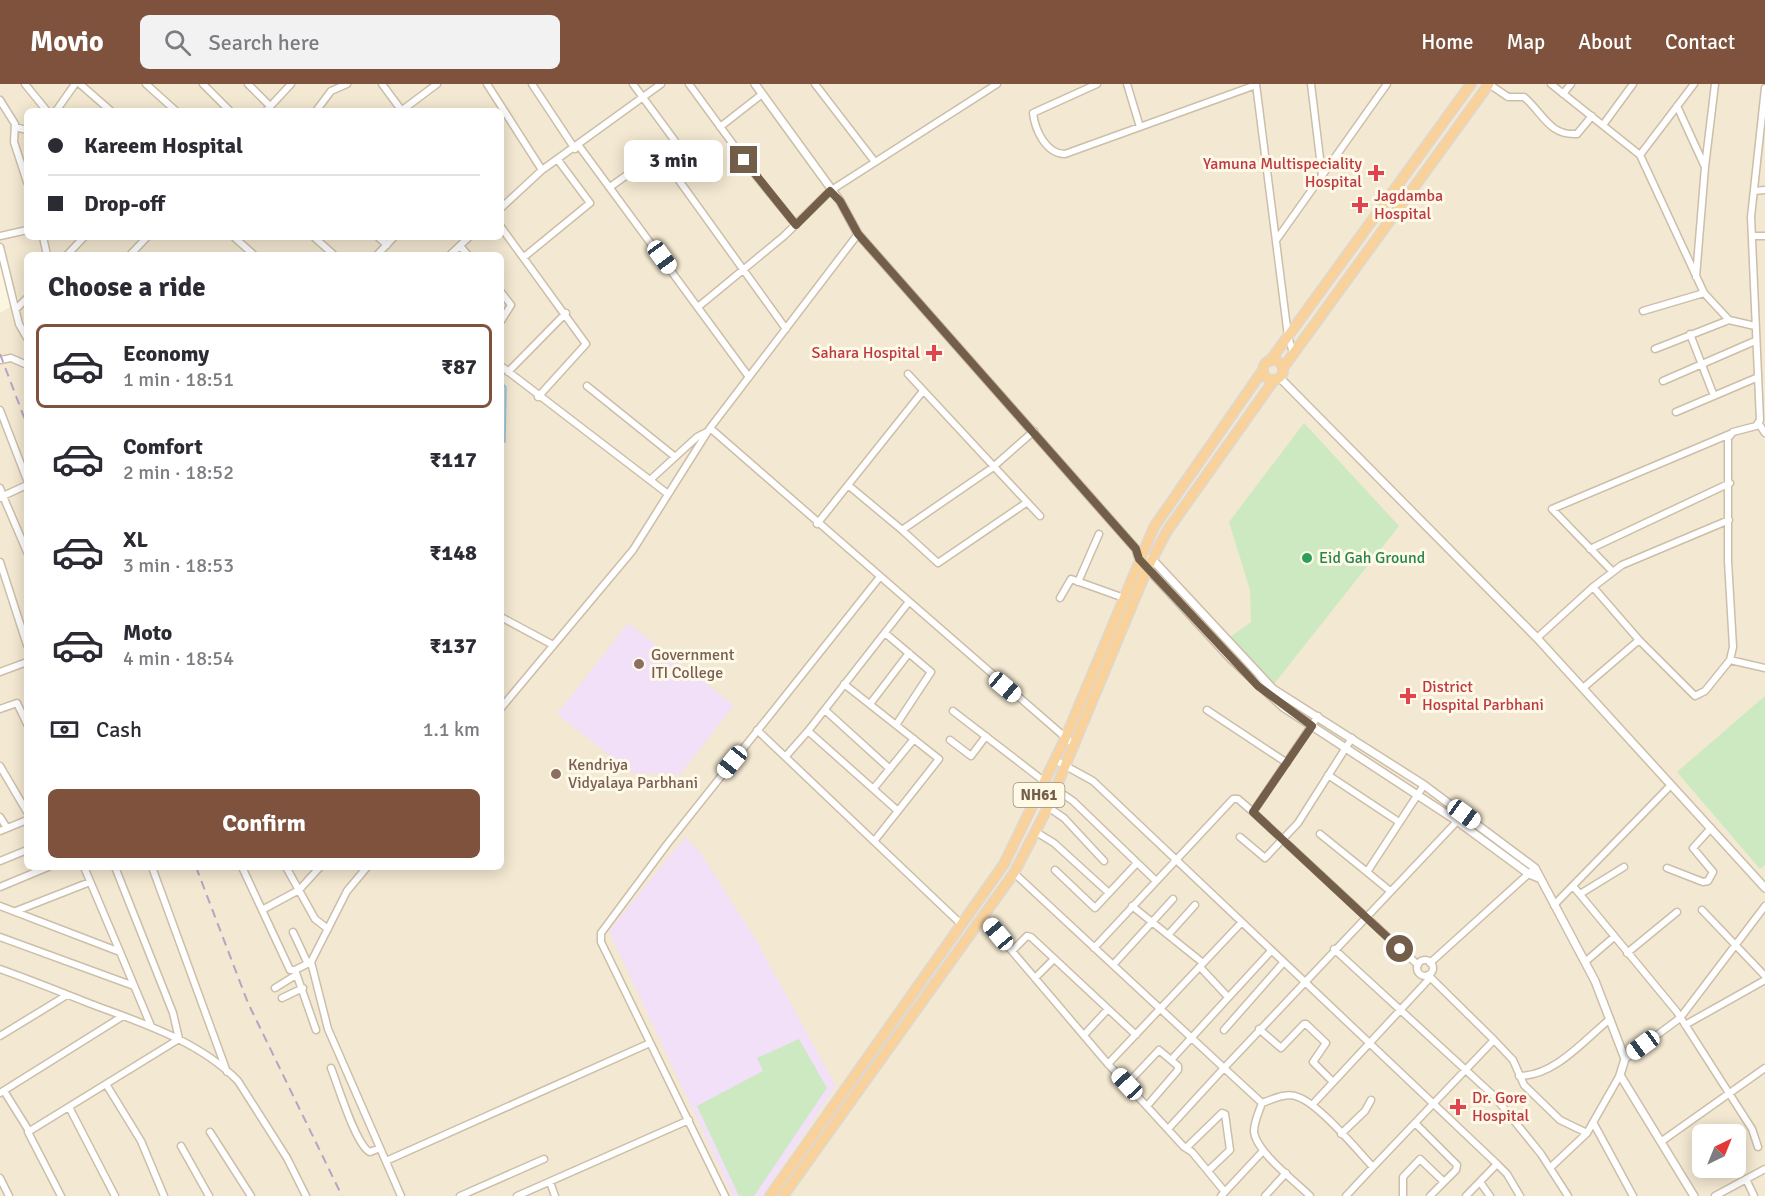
<!DOCTYPE html>
<html lang="en">
<head>
<meta charset="utf-8">
<style>
  :root { --surface:#fff; --page:#f2f2f3; --text:#2b2b33; --muted:#7c7c81; --line:#e1e1e2; --accent:#7e523d }
  body { margin:0; font-family:Signika,sans-serif; background:var(--page); color:var(--text); height:100vh; display:flex; flex-direction:column; font-size:22px; white-space:nowrap }
  * { box-sizing:border-box; margin:0 }
  p { font-size:20px; color:var(--muted) }
  .icon { flex:none; width:33px; height:33px; fill:none; stroke:currentColor; stroke-width:2; stroke-linecap:round; stroke-linejoin:round }
  .map { position:relative; flex:1; overflow:hidden }
  .drawer { position:absolute; left:24px; top:168px; width:480px; height:618px; display:flex; flex-direction:column; background:var(--surface); border-radius:9px; box-shadow:0 3px 15px #0003 }
  .drawer>* { flex:none }
  .top-card { position:absolute; left:24px; top:24px; width:480px; height:132px; border-radius:9px; box-shadow:0 3px 15px #0003; display:grid; align-content:center; height:132px; padding:0 24px; background:var(--surface) }
  .needle { width:39px; rotate:43deg }
  .buttons { position:absolute; left:1692px; top:1040px; display:grid; gap:12px }
  .buttons a { display:grid; place-items:center; width:54px; height:54px; border-radius:9px; background:var(--surface); box-shadow:0 3px 15px #0003; font-size:30px }
  .end { position:absolute; width:27px; height:27px; margin:-14px; border:8px solid #735e49; background:#fff; box-shadow:0 0 0 3px #fff }
  .from { border-radius:50% }
  .bubble { position:absolute; height:42px; border-radius:9px; background:var(--surface); box-shadow:0 3px 15px #0003; font-size:20px; font-weight:800; line-height:42px; text-align:center }
  .car { position:absolute; width:18px; height:36px; margin:-18px -9px; border-radius:8px; box-shadow:0 0 4px 2px #0007; background:linear-gradient(#fff 24%,#345 0 40%,#fff 0 76%,#345 0 86%,#fff 0) }
  .top-card b { display:flex; align-items:center; gap:21px; height:57px; font-size:22px }
  .top-card b+b { border-top:2px solid var(--line) }
  .top-card i { width:15px; height:15px; background:var(--text) }
  ul { padding:0; list-style:none }
  li { display:flex; align-items:center; gap:18px; height:84px; margin:0 12px 9px; padding:0 12px; border:3px solid transparent; border-radius:9px }
  li div { flex:1 }
  li b { display:block; font-size:22px }
  li em { font-style:normal; font-weight:800 }
  li.active { border-color:var(--accent) }
  li>.icon { width:54px; height:54px; stroke-width:1.5 }
  h2 { padding:0 24px; font-size:27px; line-height:72px }
  .pay { display:flex; align-items:center; gap:15px; height:66px; padding:0 24px; font-size:22px }
  .pay p { margin-inline-start:auto }
  .action { display:flex; gap:12px; margin-top:auto; padding:12px 24px }
  .action a { flex:1; height:69px; border-radius:9px; background:var(--accent); color:#fff; font-size:24px; font-weight:800; line-height:69px; text-align:center }
  header { display:flex; align-items:center; gap:36px; box-sizing:border-box; height:84px; padding:0 30px; background:var(--accent); color:#fff }
  header strong { font-size:28px }
  nav { display:flex; gap:33px; margin-inline-start:auto; font-size:21px }
  .search { width:420px; height:54px; background:var(--page); display:flex; align-items:center; gap:15px; box-sizing:border-box; padding:0 21px; border-radius:9px; color:var(--muted); font-size:22px }
  .map>svg:first-child { display:block }
  .residential { fill:#f3e8d1; fill-rule:evenodd }
  .education { fill:#f2dff8 }
  .green { fill:#cce9c1 }
  .water { fill:#b7d8e5; stroke:#9ec5d6; stroke-width:1.5 }
  .lines { fill:none; stroke-linecap:round; stroke-linejoin:round }
  .minor-casing { stroke:#cdbea9; stroke-width:9 }
  .tertiary-casing { stroke:#cdbea9; stroke-width:10 }
  .trunk-casing { stroke:#ddd8d3; stroke-width:12 }
  .minor { stroke:#fff; stroke-width:6 }
  .tertiary { stroke:#fff; stroke-width:7 }
  .trunk { stroke:#f8d29a; stroke-width:9 }
  .rail { stroke:#b9a2c4; stroke-width:2; stroke-dasharray:9 6; stroke-linecap:butt }
  .route { stroke:#735e49; stroke-width:8 }
  .health-dot { fill:#e0444e; stroke:#fff9e8; stroke-width:2 }
  .leisure-dot { fill:#2e9e5b; stroke:#fff9e8; stroke-width:2 }
  .education-dot { fill:#8d6e63; stroke:#fff9e8; stroke-width:2 }
  .labels { text-anchor:middle; dominant-baseline:central; stroke-width:6; stroke-linejoin:round; paint-order:stroke }
  .shield { fill:#fff9e8; stroke:#9d8c79; stroke-width:1.5 }
  .shield-label { font-size:15px; font-weight:bold; fill:#735e49 }
  .health-label { font-size:16px; fill:#be3a42; stroke:#fff9e8; text-anchor:start }
  .leisure-label { font-size:16px; fill:#27864d; stroke:#fff9e8; text-anchor:start }
  .education-label { font-size:16px; fill:#785e54; stroke:#fff9e8; text-anchor:start }
</style>
</head>
<body>
<header>
<strong>Movio</strong>
<div class="search"><svg class="icon" aria-label="search" viewBox="0 0 24 24"><circle cx="10" cy="10" r="6"/><path d="M15 15l6 6"/></svg>Search here</div>
<nav><a>Home</a><a>Map</a><a>About</a><a>Contact</a></nav>
</header>
<div class="map">
<svg width="1765" height="1112" viewBox="0 0 1765 1112">
  <rect width="100%" height="100%" fill="#fcf5e2"/>
  <path class="residential" d="M0 0H1765V1112H0V229L19 217 0 167ZM27 27H501V153H27ZM27 171H501V783H27ZM1702 1050H1736V1083H1702Z"/>
  <path class="education" d="M628 539 734 621 680 691 631 689 557 630Z
    M685 753 700 768 756 856 836 1002 762 1112H733L609 847Z"/>
  <path class="green" d="M1304 339 1399 442 1274 600 1226 556 1251 538 1250 506 1229 438Z
    M1765 612V781L1760 785 1677 688Z
    M799 955 827 1004 754 1112H739L697 1022 763 987 757 974Z"/>
  <path class="water" d="M501 298 506 303 505 358 501 359Z"/>
  <g class="lines">
    <g class="minor-casing">
      <path id="minor" d="M25 0 47 27
        M80 0 111 27
        M146 0 176 27
        M203 0 230 27
        M248 0 270 22
        M382 0 402 27
        M487 0 542 86
        M532 0 575 65
        M689 0 757 93 796 141
        M815 0 875 78
        M1097 0 1033 29C1035 46 1046 70 1065 70L1256 1
        M1127 0 1140 43
        M1256 0 1288 252 1293 269
        M1311 0 1322 91
        M1489 0 1508 13H1524C1543 29 1549 52 1577 50L1592 32
        M1551 0 1640 71 1704 209 1729 236 1755 242
        M1563 10 1571 0
        M0 16 15 40 14 58 27 98
        M1677 22 1705 83
        M56 27 75 0
        M266 27 291 0
        M316 27 331 7 347 0
        M401 27 437 0
        M1603 41 1633 0
        M15 43 27 46
        M720 43 761 11
        M579 62 749 293
        M660 70 786 245
        M1640 71 1694 0
        M610 103 675 57 633 0
        M1754 107 1765 106
        M501 124 542 86 661 0
        M501 143 586 260 538 313
        M858 150 710 344 1074 661
        M0 152 27 146
        M1752 152H1765
        M43 153 47 171
        M234 153 254 171
        M314 153 334 171
        M378 153 387 161
        M1277 155 1387 0
        M460 162 468 171
        M0 163 19 240 27 254
        M67 171 84 153
        M130 171 147 153
        M377 171 394 153
        M450 171 469 153
        M524 173 590 119 558 76
        M1696 193 1705 83 1715 0
        M501 208 511 221 501 237
        M698 223 784 152 830 107 997 0
        M16 225 27 214
        M1643 227 1704 209
        M1690 250 1714 312
        M1655 265 1729 236
        M0 276 11 274 27 281
        M501 282 668 410
        M508 288 566 229
        M908 290 1040 432
        M1663 297 1755 257
        M587 302 674 372
        M0 326 27 396
        M1676 328 1756 294
        M1759 340 1765 349
        M650 396 697 353 707 348
        M848 401 923 307
        M0 404 3 412 27 401
        M0 414 3 412 27 468
        M817 440 848 401 902 446 992 384 1034 347
        M902 446 938 479 1026 419
        M1590 465 1730 399
        M0 478 27 561
        M1612 487 1552 425 1730 350
        M1078 498 1099 450
        M1060 514 1071 495 1124 514
        M501 533 553 561
        M885 549 931 588 896 641
        M1537 554 1593 503
        M1639 556 1593 503 1622 481 1729 436
        M1730 576 1765 584
        M0 588 27 578
        M844 600 939 675 875 756
        M1583 604 1639 556 1695 612 1705 607 1730 576 1733 563 1728 477V354L1733 348 1756 342 1760 336 1751 133 1765 4
        M870 620 909 569
        M501 624 633 466 710 344
        M0 625 17 619 27 640
        M825 626 890 685
        M1207 626 1287 679
        M953 627 1045 698
        M1318 632 1253 728 1418 881
        M757 646 961 840
        M808 647 898 727
        M950 656 971 672 986 652
        M786 672 808 647 908 519
        M1055 676 1093 697 1497 1080 1507 1090 1520 1112
        M0 682 27 728
        M1328 691 1399 738
        M874 704 914 655
        M1055 705 1073 717 1155 796
        M1048 723 1064 734 1104 777
        M0 733 7 744
        M0 747 27 736
        M1036 748 1054 759 1109 809
        M1320 750 1367 788
        M1240 753 1265 774 1298 739 1352 654
        M0 777 27 766
        M84 783 120 868
        M152 783 227 988
        M242 783 290 886H295L311 878
        M286 783 315 835 328 845
        M367 783 347 807 311 878 328 945 401 1112
        M1667 784 1703 798 1708 797 1713 788 1693 764 1711 744
        M1055 786 1095 824 1137 779
        M1014 789 1224 984 1464 730
        M1573 802 1677 928 1752 1045 1758 1063
        M0 803 48 783
        M1390 807 1367 788 1424 701
        M1580 810 1624 783
        M1554 821 1671 701
        M0 822 120 868 151 942
        M1132 822 1203 879
        M262 826 299 806 320 783
        M1702 826 1765 892
        M16 827 90 798
        M983 833 1108 980 1184 1063 1192 1068 1225 1108
        M293 848 308 880
        M1168 851 1195 821
        M0 853 134 902
        M1094 864 1233 715H1238L1253 728
        M1334 865 1494 1012 1541 1070 1568 1112
        M1012 867 1027 852 1031 853 1136 951
        M1627 869 1677 828
        M1417 884a8 8 0 1 1 16 0a8 8 0 1 1-16 0Z
        M1585 878 1614 853
        M1430 879 1535 784
        M1113 881 1173 815
        M1200 883 1228 913
        M0 885C31 896 61 908 91 920 142 939 199 957 238 997L287 1074 306 1112
        M295 886 316 946
        M1035 894 1054 875
        M275 904 296 891
        M282 914 303 904
        M1685 941 1765 896
        M1259 945 1281 964 1304 940H1306L1326 959 1313 978 1333 998
        M1224 946 1283 879
        M1084 951 1108 925
        M0 952 67 911
        M1494 956 1513 976 1524 1001 1560 1036 1587 1049
        M1625 975 1680 934 1765 822
        M1171 976 1271 867
        M1108 980 1241 839
        M331 984C338 1001 356 1062 370 1068L380 1064
        M1519 992C1555 992 1584 956 1610 935
        M106 1000 141 1057 164 1112
        M1127 1000 1159 966 1178 982V986L1147 1022
        M4 1007 29 1047
        M0 1009 123 932
        M1262 1019C1259 1028 1254 1038 1254 1047 1255 1067 1296 1098 1310 1112
        M1312 1021 1430 894
        M69 1023 115 1112
        M1415 1039 1457 1081 1456 1086 1430 1112
        M1594 1040 1633 1112
        M1168 1045 1224 984 1262 1019C1273 1015 1287 1008 1298 1013 1319 1020 1357 1066 1373 1083L1494 956 1428 891
        M210 1048 251 1112
        M1341 1050 1365 1027 1371 1016
        M1662 1057 1765 984
        M181 1062 209 1112
        M1186 1064 1222 1029 1225 1030 1230 1066 1208 1087
        M386 1077 650 959
        M1551 1083 1587 1049 1620 991
        M0 1094 9 1112
        M1746 1095 1754 1112
        M550 1098 555 1112
        M1480 1098 1490 1112
        M61 1112 28 1048 179 955 173 929 115 783
        M460 1112 544 1075
        M517 1112 689 1036
        M725 1112 601 858V849L668 759 879 494
        M1221 1112 1263 1067
        M1265 1112 1286 1089
        M1346 1112 1373 1083
        M1403 1112V1093L1420 1075 1444 1098
        M1466 1112 1497 1080
        M1715 1112 1765 1085"/>
    </g>
    <g class="tertiary-casing">
      <path id="tertiary" d="M755 0 840 117 858 150 1136 465 1139 475 1231 575 1283 623 1457 737 1529 790 1539 794
        M1280 294 1537 554 1765 804
        M1151 474 1273 605 1424 701 1535 784 1595 897 1625 975 1620 991 1694 1112"/>
    </g>
    <g class="trunk-casing">
      <path id="trunk" d="M1263 286a10 10 0 1 1 20 0a10 10 0 1 1-20 0Z
        M1270 277 1471 0
        M1283 284 1489 0
        M770 1112 1004 780 1065 655 1154 443 1263 286
        M783 1112 1014 789 1048 723 1148 483 1167 447 1274 296"/>
    </g>
    <use href="#minor" class="minor"/>
    <use href="#tertiary" class="tertiary"/>
    <use href="#trunk" class="trunk"/>
    <path class="rail" d="M0 270 27 341
      M196 783 248 919 342 1112"/>
  </g>
  <g class="lines">
    <path class="route" d="M744 76 796 141 830 107 840 117 858 150 1136 465 1139 475 1258 602 1312 642 1253 728 1400 865"/>
  </g>
  <g class="health-dot">
    <path d="M1373 80h6v6h6v6h-6v6h-6v-6h-6v-6h6z"/>
    <path d="M1357 112h6v6h6v6h-6v6h-6v-6h-6v-6h6z"/>
    <path d="M931 260h6v6h6v6h-6v6h-6v-6h-6v-6h6z"/>
    <path d="M1405 603h6v6h6v6h-6v6h-6v-6h-6v-6h6z"/>
    <path d="M1455 1014h6v6h6v6h-6v6h-6v-6h-6v-6h6z"/>
  </g>
  <circle class="leisure-dot" cx="1307" cy="474" r="6"/>
  <g class="education-dot">
    <circle cx="639" cy="580" r="6"/>
    <circle cx="556" cy="690" r="6"/>
  </g>
  <g class="labels">
    <rect class="shield" x="1013.5" y="699" width="51" height="24" rx="4.5"/>
    <g class="shield-label">
      <text x="1039" y="711">NH61</text>
    </g>
    <g class="health-label">
      <text x="1362" y="80" text-anchor="end">Yamuna Multispeciality<tspan x="1362" dy="18">Hospital</tspan></text>
      <text x="1374" y="112">Jagdamba<tspan x="1374" dy="18">Hospital</tspan></text>
      <text x="920" y="269" text-anchor="end">Sahara Hospital</text>
      <text x="1422" y="603">District<tspan x="1422" dy="18">Hospital Parbhani</tspan></text>
      <text x="1472" y="1014">Dr. Gore<tspan x="1472" dy="18">Hospital</tspan></text>
    </g>
    <g class="leisure-label">
      <text x="1319" y="474">Eid Gah Ground</text>
    </g>
    <g class="education-label">
      <text x="651" y="571">Government<tspan x="651" dy="18">ITI College</tspan></text>
      <text x="568" y="681">Kendriya<tspan x="568" dy="18">Vidyalaya Parbhani</tspan></text>
    </g>
  </g>
</svg>
<div class="buttons">
<a><svg class="needle" viewBox="-14 -14 28 28"><path d="M0-13l5 13h-10z" fill="#e53935"/><path d="M0 13l5-13h-10z" fill="#7c7c81"/></svg></a>
</div>
<i class="end from" style="left:1400px;top:865px"></i>
<i class="end" style="left:744px;top:76px"></i>
<div class="bubble" style="left:624px;top:56px;width:99px">3 min</div>
<i class="car" style="left:662px;top:173px;rotate:144deg"></i>
<i class="car" style="left:1005px;top:603px;rotate:130deg"></i>
<i class="car" style="left:732px;top:678px;rotate:219deg"></i>
<i class="car" style="left:1464px;top:730px;rotate:126deg"></i>
<i class="car" style="left:998px;top:850px;rotate:320deg"></i>
<i class="car" style="left:1643px;top:961px;rotate:234deg"></i>
<i class="car" style="left:1127px;top:1000px;rotate:317deg"></i>
<div class="top-card">
<b><i class="from"></i>Kareem Hospital</b>
<b><i></i>Drop-off</b>
</div>
<section class="drawer">
<h2>Choose a ride</h2>
<ul>
<li class="active"><svg class="icon" aria-label="car" viewBox="0 0 24 24"><path d="M5 17H2v-5l4-1 3-4h7l3 4 3 1v5h-3M9 17h6M6 11h13"/><circle cx="7" cy="17" r="2"/><circle cx="17" cy="17" r="2"/></svg><div><b>Economy</b><p>1 min · 18:51</p></div><em>₹87</em></li>
<li><svg class="icon" aria-label="car" viewBox="0 0 24 24"><path d="M5 17H2v-5l4-1 3-4h7l3 4 3 1v5h-3M9 17h6M6 11h13"/><circle cx="7" cy="17" r="2"/><circle cx="17" cy="17" r="2"/></svg><div><b>Comfort</b><p>2 min · 18:52</p></div><em>₹117</em></li>
<li><svg class="icon" aria-label="car" viewBox="0 0 24 24"><path d="M5 17H2v-5l4-1 3-4h7l3 4 3 1v5h-3M9 17h6M6 11h13"/><circle cx="7" cy="17" r="2"/><circle cx="17" cy="17" r="2"/></svg><div><b>XL</b><p>3 min · 18:53</p></div><em>₹148</em></li>
<li><svg class="icon" aria-label="car" viewBox="0 0 24 24"><path d="M5 17H2v-5l4-1 3-4h7l3 4 3 1v5h-3M9 17h6M6 11h13"/><circle cx="7" cy="17" r="2"/><circle cx="17" cy="17" r="2"/></svg><div><b>Moto</b><p>4 min · 18:54</p></div><em>₹137</em></li>
</ul>
<div class="pay"><svg class="icon" aria-label="cash" viewBox="0 0 24 24"><path d="M3 7h18v10H3z"/><circle cx="12" cy="12" r="2"/></svg>Cash<p>1.1 km</p></div>
<div class="action"><a>Confirm</a></div>
</section>
</div>
</body>
</html>
